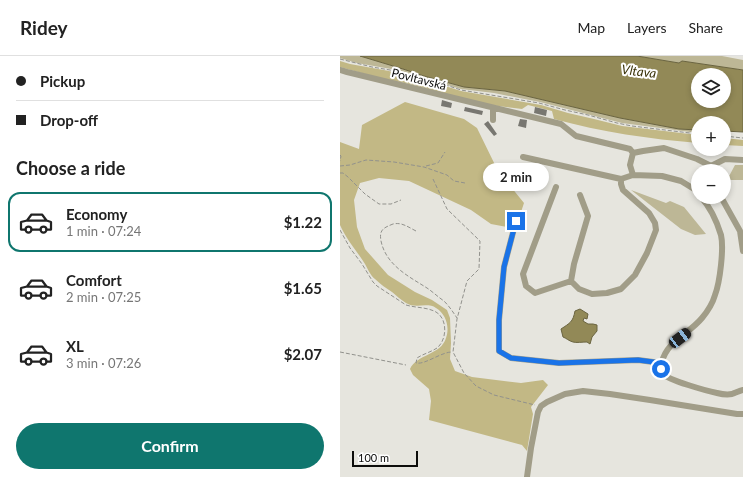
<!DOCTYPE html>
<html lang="en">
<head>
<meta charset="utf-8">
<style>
  :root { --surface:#fff; --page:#f6f6f6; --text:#222; --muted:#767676; --line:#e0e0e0; --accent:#0f766e }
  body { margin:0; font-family:Lato,sans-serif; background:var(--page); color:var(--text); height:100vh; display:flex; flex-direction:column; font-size:15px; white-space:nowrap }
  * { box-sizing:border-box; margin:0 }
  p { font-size:13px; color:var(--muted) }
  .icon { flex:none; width:22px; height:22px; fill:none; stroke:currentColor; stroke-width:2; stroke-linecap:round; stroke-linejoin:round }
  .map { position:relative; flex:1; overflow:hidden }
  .drawer { display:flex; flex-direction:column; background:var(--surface); width:340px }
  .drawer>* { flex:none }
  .top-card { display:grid; align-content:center; height:88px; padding:0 16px; background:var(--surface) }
  .buttons { position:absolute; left:351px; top:12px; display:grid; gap:8px }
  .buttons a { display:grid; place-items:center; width:40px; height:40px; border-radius:50%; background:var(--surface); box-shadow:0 2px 6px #0003; font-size:20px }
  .scale { position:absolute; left:12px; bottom:10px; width:66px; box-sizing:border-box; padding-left:4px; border:2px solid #0d0d0b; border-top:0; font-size:11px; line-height:14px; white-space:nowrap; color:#0d0d0b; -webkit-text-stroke:3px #fff; paint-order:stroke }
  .end { position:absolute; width:18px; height:18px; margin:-9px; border:5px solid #1a73e8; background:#fff; box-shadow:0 0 0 2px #fff }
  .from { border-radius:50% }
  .bubble { position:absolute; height:28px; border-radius:14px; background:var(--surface); box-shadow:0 2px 6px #0003; font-size:13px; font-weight:700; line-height:28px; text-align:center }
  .car { position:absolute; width:12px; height:24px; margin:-12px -6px; border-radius:5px; box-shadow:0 0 3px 1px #0007; background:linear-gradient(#222 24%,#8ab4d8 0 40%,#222 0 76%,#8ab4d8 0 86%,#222 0) }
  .top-card b { display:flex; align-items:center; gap:14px; height:38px; font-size:15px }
  .top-card b+b { border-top:1px solid var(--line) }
  .top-card i { width:10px; height:10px; background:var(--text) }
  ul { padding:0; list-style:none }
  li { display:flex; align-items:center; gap:12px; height:60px; margin:0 8px 6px; padding:0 8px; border:2px solid transparent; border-radius:12px }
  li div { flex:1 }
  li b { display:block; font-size:15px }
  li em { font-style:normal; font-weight:700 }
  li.current { border-color:var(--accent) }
  li>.icon { width:36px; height:36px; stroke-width:1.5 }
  h2 { padding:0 16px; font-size:18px; line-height:48px }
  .action { display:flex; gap:8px; margin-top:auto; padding:8px 16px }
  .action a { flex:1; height:46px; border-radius:24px; background:var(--accent); color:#fff; font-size:16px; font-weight:700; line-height:46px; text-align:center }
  header { display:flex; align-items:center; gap:24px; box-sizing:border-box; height:56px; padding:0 20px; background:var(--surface); border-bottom:1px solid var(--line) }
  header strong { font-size:19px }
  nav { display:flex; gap:22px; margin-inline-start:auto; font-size:14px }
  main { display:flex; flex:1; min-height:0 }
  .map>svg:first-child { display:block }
  .green { fill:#bdb796 }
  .forest { fill:#c2b885 }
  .water { fill:#928957; stroke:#6a6440; fill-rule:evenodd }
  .building { fill:#787771 }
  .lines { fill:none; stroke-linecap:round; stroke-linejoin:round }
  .path { stroke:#91918c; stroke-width:1; stroke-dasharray:4 2; stroke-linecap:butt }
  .minor { stroke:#a19d88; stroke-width:6 }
  .route { stroke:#1a73e8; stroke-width:5 }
  .labels { text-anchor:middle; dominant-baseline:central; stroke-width:4; stroke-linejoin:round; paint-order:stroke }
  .street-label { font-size:12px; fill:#0d0d0b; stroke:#fff }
  .water-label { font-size:13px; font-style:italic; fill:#3c340a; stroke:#fff }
</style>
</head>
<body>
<header>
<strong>Ridey</strong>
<nav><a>Map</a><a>Layers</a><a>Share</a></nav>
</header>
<main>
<section class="drawer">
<div class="top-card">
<b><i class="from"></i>Pickup</b>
<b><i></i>Drop-off</b>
</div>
<h2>Choose a ride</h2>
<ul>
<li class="current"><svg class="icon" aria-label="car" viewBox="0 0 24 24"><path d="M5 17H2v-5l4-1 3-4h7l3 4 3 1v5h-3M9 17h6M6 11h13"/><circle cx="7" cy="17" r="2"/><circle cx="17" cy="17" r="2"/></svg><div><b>Economy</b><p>1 min · 07:24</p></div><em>$1.22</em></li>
<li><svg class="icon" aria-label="car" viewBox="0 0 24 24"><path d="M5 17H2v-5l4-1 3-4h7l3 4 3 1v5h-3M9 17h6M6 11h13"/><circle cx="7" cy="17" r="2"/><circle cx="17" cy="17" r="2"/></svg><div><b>Comfort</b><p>2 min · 07:25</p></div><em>$1.65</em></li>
<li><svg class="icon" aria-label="car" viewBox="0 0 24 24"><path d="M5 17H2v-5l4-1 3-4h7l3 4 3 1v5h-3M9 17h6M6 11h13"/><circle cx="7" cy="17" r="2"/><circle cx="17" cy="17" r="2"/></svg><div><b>XL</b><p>3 min · 07:26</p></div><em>$2.07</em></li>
</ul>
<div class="action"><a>Confirm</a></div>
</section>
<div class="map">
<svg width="403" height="421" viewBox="0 0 403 421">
  <rect width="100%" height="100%" fill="#e6e5de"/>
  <path class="green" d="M0 0H20L63 13 84 20 124 31 165 35 280 62 339 73 358 74V77L282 67 200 46 154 37 121 33 51 13 17 7 0 2Z
    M297 0H382L403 4V14L342 5 339 7Z
    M395 109H403V124H387Z
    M291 134 326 147 330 145 344 151 366 178 355 179 341 173Z"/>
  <path class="forest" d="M0 5 10 8 49 15 64 21 102 29 121 35 201 49 228 57 254 63 282 70 358 79V87C310 83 261 76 214 63L212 55 188 49 182 53 150 49 112 40 74 29 40 22 0 11Z
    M65 46 124 63 137 72 158 115 184 147 180 159 167 171 151 168 131 154 69 125 39 122 20 127 14 144 17 171 25 193 48 219 75 236 92 244 107 254 110 262 111 287 110 303 115 315 132 321 181 327 203 324 208 329 191 351 193 358 187 395 182 389 89 364 91 345 89 333 73 319 70 313C77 298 101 299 106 282 110 271 106 258 96 252 88 246 75 253 66 247 61 244 57 240 52 236 46 232 40 228 35 223 30 219 28 213 25 208 17 195 6 183 0 169V86L19 93 22 69Z
    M384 82 403 84V90L384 89Z"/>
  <path class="water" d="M20 0H297L339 7 342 5 403 14V76L384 75V67H358V74L339 73 280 62 165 35 124 31 84 20 63 13ZM358 19H384V45H358Z
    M240 253 248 258 247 263 244 262 243 265 248 268H253L257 269V275L252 281 250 288 247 286C242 286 236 287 233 286 229 285 226 282 223 281L221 273C230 267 233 266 235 255Z"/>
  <path class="building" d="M102 44 112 47 111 52 101 50Z
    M125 51 143 55 142 59 124 55Z
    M195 51 207 54 206 60 194 57Z
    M180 63 187 64 186 72 178 70Z
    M148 65 157 78 154 80 144 68Z"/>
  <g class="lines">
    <path class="path" d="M0 3 32 11 50 14 75 21 100 27 121 34 199 47 225 54 248 59 277 67 292 70 358 78
      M384 80 403 82
      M0 99 1 100 0 105
      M0 110 10 109 26 104 54 106 84 111 107 119 114 125 125 127
      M86 110 98 107 105 96
      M0 117H3L8 121 25 138 39 148H51L61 144
      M93 123 107 153 140 185 139 213 127 225 117 263 113 296 124 317 136 330 154 339 195 349
      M0 174 10 192 22 208 33 226 37 230 66 249C76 252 87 251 96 256 108 263 107 284 97 292 91 296 83 298 77 302L76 307C85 309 101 296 112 296
      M76 175C68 171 62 166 53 168 43 172 39 174 41 185 46 209 68 220 87 232 93 236 98 241 104 245 109 250 113 256 117 262
      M0 296 66 309"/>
    <path class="minor" d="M0 14 7 16 221 68 236 80 290 93 293 97
      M153 52V64
      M183 101 281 123 293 119 322 120 341 125 354 133 358 137
      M371 110 385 103 403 104
      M293 119 290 109 293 97 303 95 324 92 357 103 371 110 372 115
      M216 131 183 218 186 230 195 237 231 225
      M240 139 248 160 234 208 231 225 239 233 252 238 267 237 281 233 295 219 307 197 316 174 315 167 309 157 283 134 281 128V123
      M361 141C370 151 377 166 381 179 384 192 380 226 375 239 373 246 367 256 362 262 349 278 327 285 322 306 321 309 320 315 323 318 328 324 367 335 377 337 381 338 387 339 392 338 395 337 399 335 403 334
      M381 141 400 175 403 195
      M176 165 164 211 159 264V295L171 302 219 307 298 304 321 307
      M187 421 191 392 198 356 201 350 207 346 225 338 243 335 270 338 310 344 397 358H403"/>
  </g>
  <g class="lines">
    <path class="route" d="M176 165 164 211 159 264V295L171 302 219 307 298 304 321 307V313"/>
  </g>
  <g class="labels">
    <g class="street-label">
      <text transform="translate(79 23) rotate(14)">Povltavská</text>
    </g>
    <g class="water-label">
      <text transform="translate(299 15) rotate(7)">Vltava</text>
    </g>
  </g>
</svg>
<div class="buttons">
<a><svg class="icon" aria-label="layers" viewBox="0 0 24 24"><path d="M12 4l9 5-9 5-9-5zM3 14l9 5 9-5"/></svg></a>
<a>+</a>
<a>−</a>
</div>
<div class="scale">100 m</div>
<i class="end from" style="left:321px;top:313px"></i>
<i class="end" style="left:176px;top:165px"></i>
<div class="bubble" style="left:143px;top:107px;width:66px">2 min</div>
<i class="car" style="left:340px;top:282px;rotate:53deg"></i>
</div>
</main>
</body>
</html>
